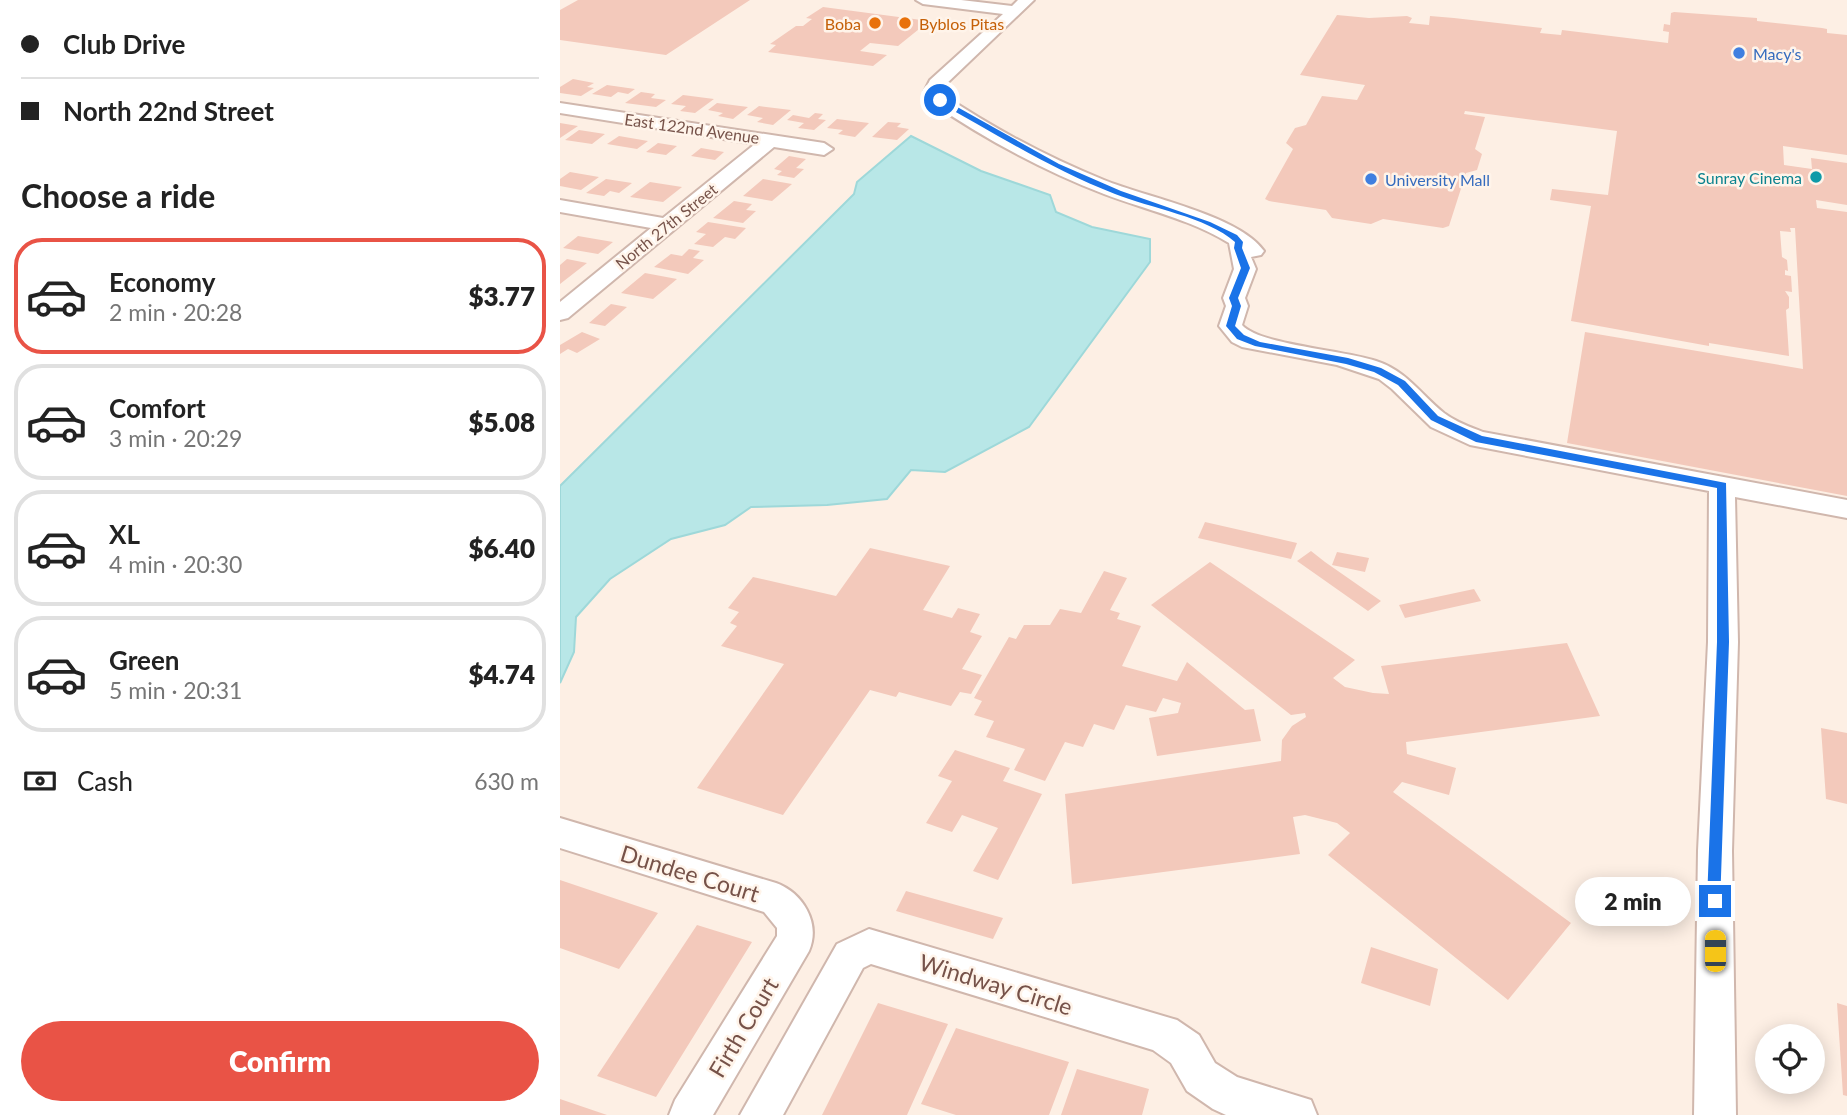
<!DOCTYPE html>
<html lang="en">
<head>
<meta charset="utf-8">
<style>
  :root { --surface:#fff; --page:#f2f2f2; --text:#222; --muted:#767676; --line:#e0e0e0; --accent:#e95346 }
  body { margin:0; font-family:Lato,sans-serif; background:var(--page); color:var(--text); height:100vh; display:flex; flex-direction:column; font-size:26px; white-space:nowrap }
  * { box-sizing:border-box; margin:0 }
  p { font-size:23px; color:var(--muted) }
  .icon { flex:none; width:38px; height:38px; fill:none; stroke:currentColor; stroke-width:2; stroke-linecap:round; stroke-linejoin:round }
  .map { position:relative; flex:1; overflow:hidden }
  .sheet { display:flex; flex-direction:column; background:var(--surface); width:560px }
  .sheet>* { flex:none }
  .hud { display:grid; align-content:center; height:154px; padding:0 21px; background:var(--surface) }
  .tools { position:absolute; left:1195px; top:1024px; display:grid; gap:14px }
  .tools a { display:grid; place-items:center; width:70px; height:70px; border-radius:50%; background:var(--surface); box-shadow:0 4px 18px #0003; font-size:35px }
  .end { position:absolute; width:32px; height:32px; margin:-16px; border:9px solid #1a73e8; background:#fff; box-shadow:0 0 0 4px #fff }
  .from { border-radius:50% }
  .bubble { position:absolute; height:49px; border-radius:24px; background:var(--surface); box-shadow:0 4px 18px #0003; font-size:23px; font-weight:800; line-height:49px; text-align:center }
  .car { position:absolute; width:21px; height:42px; margin:-21px -10px; border-radius:9px; box-shadow:0 0 5px 2px #0007; background:linear-gradient(#f5c518 24%,#345 0 40%,#f5c518 0 76%,#345 0 86%,#f5c518 0) }
  .hud b { display:flex; align-items:center; gap:24px; height:66px; font-size:26px }
  .hud b+b { border-top:2px solid var(--line) }
  .hud i { width:18px; height:18px; background:var(--text) }
  ul { padding:0; list-style:none }
  li { display:flex; align-items:center; gap:21px; height:116px; margin:0 14px 10px; padding:0 7px; border:4px solid var(--line); border-radius:28px }
  li div { flex:1 }
  li b { display:block; font-size:26px }
  li em { font-style:normal; font-weight:800 }
  li.selected { border-color:var(--accent) }
  li>.icon { width:63px; height:63px; stroke-width:1.5 }
  h2 { padding:0 21px; font-size:32px; line-height:84px }
  .pay { display:flex; align-items:center; gap:18px; height:77px; padding:0 21px; font-size:26px }
  .pay p { margin-inline-start:auto }
  .action { display:flex; gap:14px; margin-top:auto; padding:14px 21px }
  .action a { flex:1; height:80px; border-radius:42px; background:var(--accent); color:#fff; font-size:28px; font-weight:800; line-height:80px; text-align:center }
  main { display:flex; flex:1; min-height:0 }
  .map>svg:first-child { display:block }
  .water { fill:#b8e7e7; stroke:#9ed8d9; stroke-width:2 }
  .building { fill:#f3c9bb }
  .lines { fill:none; stroke-linecap:round; stroke-linejoin:round }
  .minor-casing { stroke:#d0b7ad; stroke-width:4 }
  .minor { fill:#fff; fill-rule:evenodd }
  .route { fill:#1a73e8 }
  .food-dot { fill:#e8710a; stroke:#fff4ea; stroke-width:2.5 }
  .shop-dot { fill:#3f7fe0; stroke:#fff4ea; stroke-width:2.5 }
  .culture-dot { fill:#0f9aa8; stroke:#fff4ea; stroke-width:2.5 }
  .labels { text-anchor:middle; dominant-baseline:central; stroke-width:5; stroke-linejoin:round; paint-order:stroke }
  .far-food-label { font-size:16px; fill:#c56008; stroke:#fff4ea; text-anchor:end }
  .far-shop-label { font-size:16px; fill:#366cbe; stroke:#fff4ea; text-anchor:start }
  .far-street-label { font-size:16px; fill:#765249; stroke:#fff4ea }
  .far-culture-label { font-size:16px; fill:#0d838f; stroke:#fff4ea; text-anchor:end }
  .near-street-label { font-size:23px; fill:#765249; stroke:#fff4ea }
</style>
</head>
<body>
<main>
<section class="sheet">
<div class="hud">
<b><i class="from"></i>Club Drive</b>
<b><i></i>North 22nd Street</b>
</div>
<h2>Choose a ride</h2>
<ul>
<li class="selected"><svg class="icon" aria-label="car" viewBox="0 0 24 24"><path d="M5 17H2v-5l4-1 3-4h7l3 4 3 1v5h-3M9 17h6M6 11h13"/><circle cx="7" cy="17" r="2"/><circle cx="17" cy="17" r="2"/></svg><div><b>Economy</b><p>2 min · 20:28</p></div><em>$3.77</em></li>
<li><svg class="icon" aria-label="car" viewBox="0 0 24 24"><path d="M5 17H2v-5l4-1 3-4h7l3 4 3 1v5h-3M9 17h6M6 11h13"/><circle cx="7" cy="17" r="2"/><circle cx="17" cy="17" r="2"/></svg><div><b>Comfort</b><p>3 min · 20:29</p></div><em>$5.08</em></li>
<li><svg class="icon" aria-label="car" viewBox="0 0 24 24"><path d="M5 17H2v-5l4-1 3-4h7l3 4 3 1v5h-3M9 17h6M6 11h13"/><circle cx="7" cy="17" r="2"/><circle cx="17" cy="17" r="2"/></svg><div><b>XL</b><p>4 min · 20:30</p></div><em>$6.40</em></li>
<li><svg class="icon" aria-label="car" viewBox="0 0 24 24"><path d="M5 17H2v-5l4-1 3-4h7l3 4 3 1v5h-3M9 17h6M6 11h13"/><circle cx="7" cy="17" r="2"/><circle cx="17" cy="17" r="2"/></svg><div><b>Green</b><p>5 min · 20:31</p></div><em>$4.74</em></li>
</ul>
<div class="pay"><svg class="icon" aria-label="cash" viewBox="0 0 24 24"><path d="M3 7h18v10H3z"/><circle cx="12" cy="12" r="2"/></svg>Cash<p>630 m</p></div>
<div class="action"><a>Confirm</a></div>
</section>
<div class="map">
<svg width="1287" height="1115" viewBox="0 0 1287 1115">
  <rect width="100%" height="100%" fill="#fdefe4"/>
  <path class="water" d="M351 136 421 171 490 195 496 212 532 227 590 239V262L469 427 385 472 351 470 327 499 267 505 191 507 165 525 111 539 50 579 16 617 14 652 0 683V486L294 194 297 182Z"/>
  <path class="building" d="M18 0H190L106 55 0 40V10Z
    M263 7 369 21 338 46 310 43 300 51 327 55 313 66 208 52 216 45 210 44 236 26H243L252 19 246 18Z
    M1114 12 1197 18V21L1262 28 1267 29V33L1287 35V155L1223 146 1224 165 1252 169 1251 158 1287 163V205L1256 200 1257 208 1287 212V496L1007 443 1025 332 1243 369 1235 228H1230L1231 232 1220 231 1222 257 1227 260 1228 271 1225 270V275L1231 276 1232 292 1225 291 1229 297V308L1226 310 1229 356 1149 343V346L1011 321 1031 206 990 200 992 189 1048 195 1057 131 905 111 904 114 925 117 915 149 922 154 917 170 906 173 889 226 883 228 823 219 811 224 772 218 766 210 709 201 705 199 733 149 726 143 735 128 746 125 762 96 797 100 805 85 740 75 777 15 809 18 847 16 852 18 849 23 869 25 870 16 894 18 982 28 980 33 1001 35 1002 30 1108 43 1109 32 1103 31 1104 24 1110 25 1111 13Z
    M13 79 34 83 27 87 34 88 21 96 0 93V87Z
    M47 85 75 89 68 94 58 92 51 97 32 94Z
    M81 92 95 94 91 98 106 100 96 107 65 103Z
    M123 95 154 99 135 113 120 111 126 106 111 104Z
    M157 103 188 107 173 119 158 116 163 113 148 110Z
    M199 106 231 110 213 125 197 122 203 118 187 115Z
    M255 113 263 114 258 119 266 120 254 130 238 128 244 123 227 120 233 115 249 118Z
    M277 119 309 123 295 137 278 134 283 130 267 128Z
    M328 122 341 123 337 127 349 129 337 140 312 137Z
    M0 123 18 126 0 138Z
    M19 130 45 134 32 144 5 140Z
    M59 136 88 141 77 149 47 144Z
    M98 143 117 146 106 155 86 152Z
    M141 148 164 152 155 160 131 156Z
    M229 156 246 159 236 168 244 169 234 178 217 175 222 171 214 169Z
    M10 172 39 177 21 190 0 186V179Z
    M46 179 72 183 59 193 50 191 44 196 26 193Z
    M203 179 232 184 212 201 183 196Z
    M90 182 122 187 103 202 70 197Z
    M174 201 192 204 186 210 196 211 183 223 153 218Z
    M148 222 186 228 175 239 165 237 153 247 134 244 146 234 136 232Z
    M18 236 53 242 38 254 3 248Z
    M129 249 140 251 133 258 144 260 128 274 94 267 111 254 122 256Z
    M7 259 27 263 0 284V265Z
    M85 273 117 279 93 299 61 293Z
    M51 304 67 307 45 326 29 323Z
    M22 332 40 339 17 353 8 349 0 354V345Z
    M645 522 737 543 731 559 638 538Z
    M310 548 390 566 363 610 392 618 398 608 420 614 410 632 422 636 402 669 422 675 411 694 400 692 391 706 339 692 336 697 310 690 223 815 137 788 224 664 161 646 177 626 170 623 179 612 168 608 193 577 276 596Z
    M751 551 765 562 821 601 808 611 737 561Z
    M777 552 809 558 805 572 772 565Z
    M650 562 795 660 773 678 785 687 813 693 829 694 821 666 1007 643 1040 716 846 742 847 754 896 768 889 795 842 782 833 792 1011 923 948 1000 768 855 790 833 777 823 745 815 733 817 740 854 512 884 505 794 721 761 722 740 732 726 746 717 745 713 731 715 591 605Z
    M544 571 567 578 550 610 560 613 557 619 581 626 562 666 617 681 627 662 685 710 694 709 701 741 597 756 589 718 618 713 621 703 603 698 596 712 566 705 554 730 534 724 523 747 505 742 485 781 454 770 465 749 426 737 434 721 414 715 422 701 414 698 449 637 456 639 464 625H490L500 609 521 613Z
    M914 589 921 601 845 618 839 605Z
    M1261 728 1287 733V804L1266 799Z
    M395 750 450 768 443 781 482 794 438 880 413 871 438 828 402 815 392 832 366 823 392 781 378 776Z
    M0 880 98 913 59 969 0 948Z
    M346 891 443 918 433 939 336 911Z
    M137 925 192 942 96 1097 37 1076Z
    M811 947 878 969 870 1006 801 983Z
    M318 1003 388 1024 347 1115H262Z
    M1277 1003 1287 1006V1096L1283 1095Z
    M396 1028 509 1062 489 1115H396L361 1104Z
    M517 1069 589 1089 582 1115H501Z
    M0 1099 47 1115H0Z"/>
  <g class="lines">
    <g class="minor-casing">
      <path id="minor" d="M356 0H401L452 6 458 0H474L384 86 382 94C433 128 487 157 544 180 585 197 679 215 704 251L701 255 691 257 696 269 685 298 688 306 682 325C700 345 784 350 816 361 847 371 860 394 884 413 896 422 910 427 923 432L1287 500V518L1175 497 1178 642 1172 851 1176 1115H1134L1138 851 1148 642 1149 491 910 445 871 427 832 389 819 379 777 365 682 347 672 342 659 326 666 306 663 298 674 269 669 243C630 219 586 210 544 194 482 170 423 138 369 101L364 92 370 80 443 14 363 4Z
        M0 103 264 143 273 149 264 155 214 147 8 318 0 320V302L91 228 0 212V200L103 218 195 144 0 113Z
        M0 818 216 883C243 893 261 923 249 951L153 1115H109L115 1100 217 936V928L204 912 0 848Z
        M309 929 617 1020 639 1035 655 1063 677 1077 751 1100 757 1115H666L653 1109 627 1091 611 1063 593 1050 311 964 303 968 223 1115H180L277 944Z"/>
    </g>
    <use href="#minor" class="minor"/>
  </g>
  <path class="route" d="M378 99H383L499 164 561 191 650 222 677 235 683 242 682 248 690 268 678 298 681 306 675 326 684 335 700 342 788 358 821 368 845 381 878 416 922 436 1166 483 1169 642 1160 906H1149L1147 901 1157 642V488L916 442 871 420 838 385 814 372 786 364 695 346 677 339 666 326 672 306 669 298 681 268 674 248 675 242C647 217 590 208 555 194 493 170 436 134 378 102Z"/>
  <g class="food-dot">
    <circle cx="315" cy="23" r="7"/>
    <circle cx="345" cy="23" r="7"/>
  </g>
  <g class="shop-dot">
    <circle cx="1179" cy="53" r="7"/>
    <circle cx="811" cy="179" r="7"/>
  </g>
  <circle class="culture-dot" cx="1256" cy="177" r="7"/>
  <g class="labels">
    <g class="far-food-label">
      <text x="301" y="23">Boba</text>
      <text x="359" y="23" text-anchor="start">Byblos Pitas</text>
    </g>
    <g class="far-shop-label">
      <text x="1193" y="53">Macy's</text>
      <text x="825" y="179">University Mall</text>
    </g>
    <g class="far-street-label">
      <text transform="translate(132 128) rotate(8)">East 122nd Avenue</text>
      <text transform="translate(106 226) rotate(-39)">North 27th Street</text>
    </g>
    <g class="far-culture-label">
      <text x="1242" y="177">Sunray Cinema</text>
    </g>
    <g class="near-street-label">
      <text transform="translate(130 873) rotate(17)">Dundee Court</text>
      <text transform="translate(436 984) rotate(17)">Windway Circle</text>
      <text transform="translate(183 1027) rotate(-59)">Firth Court</text>
    </g>
  </g>
</svg>
<div class="tools">
<a><svg class="icon" aria-label="locate" viewBox="0 0 24 24"><circle cx="12" cy="12" r="6"/><path d="M12 2v4M12 18v4M2 12h4M18 12h4"/></svg></a>
</div>
<i class="end from" style="left:380px;top:100px"></i>
<i class="end" style="left:1155px;top:901px"></i>
<div class="bubble" style="left:1015px;top:877px;width:116px">2 min</div>
<i class="car" style="left:1155px;top:951px;rotate:0deg"></i>
</div>
</main>
</body>
</html>
